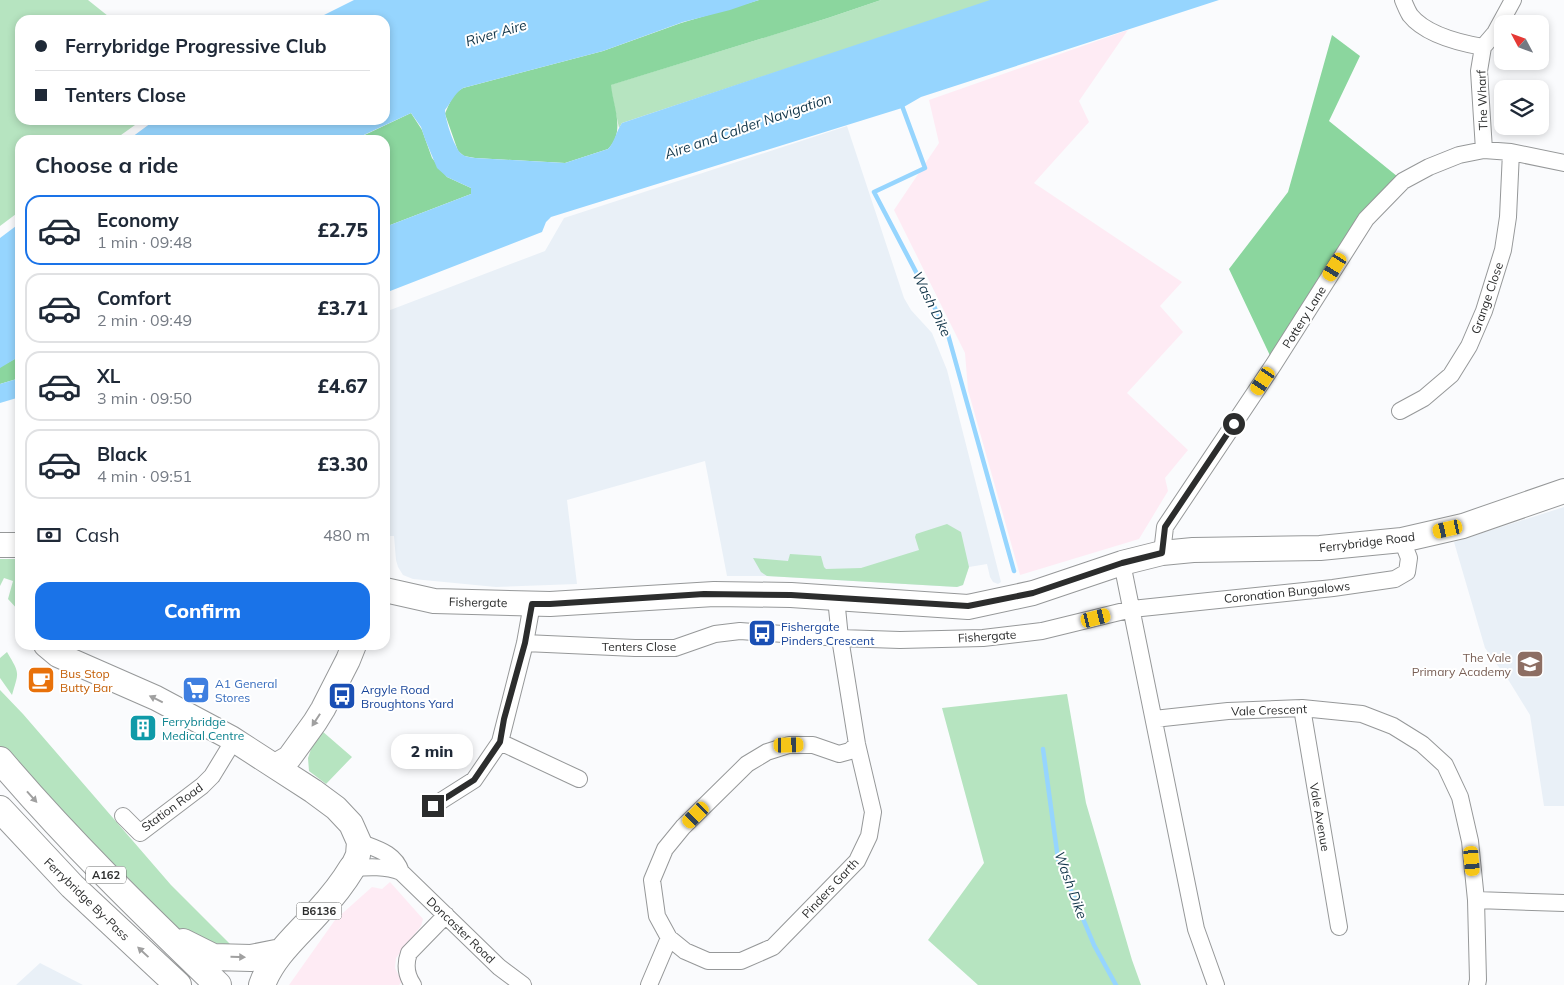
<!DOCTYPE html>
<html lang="en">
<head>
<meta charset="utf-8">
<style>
  :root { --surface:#fff; --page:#f2f2f3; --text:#1f2937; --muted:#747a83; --line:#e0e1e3; --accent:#1a73e8 }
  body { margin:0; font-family:Mulish,sans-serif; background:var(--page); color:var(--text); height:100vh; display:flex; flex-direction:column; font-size:19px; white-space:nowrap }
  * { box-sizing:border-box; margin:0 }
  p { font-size:16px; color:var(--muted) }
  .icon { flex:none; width:28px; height:28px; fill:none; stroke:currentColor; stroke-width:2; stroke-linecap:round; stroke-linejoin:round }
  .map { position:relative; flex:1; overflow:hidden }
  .sheet { position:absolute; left:15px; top:135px; width:375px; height:515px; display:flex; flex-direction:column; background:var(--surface); border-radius:15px; box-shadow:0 2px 8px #0003 }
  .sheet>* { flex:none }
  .guide { position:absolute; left:15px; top:15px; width:375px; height:110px; border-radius:15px; box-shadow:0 2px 8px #0003; display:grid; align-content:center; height:110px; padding:0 20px; background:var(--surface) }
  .needle { width:32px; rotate:311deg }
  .controls { position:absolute; left:1494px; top:15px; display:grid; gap:10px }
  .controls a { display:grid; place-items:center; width:55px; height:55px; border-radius:10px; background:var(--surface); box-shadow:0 2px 8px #0003; font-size:25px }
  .end { position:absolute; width:22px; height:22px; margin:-11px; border:6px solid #2c2d2d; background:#fff; box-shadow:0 0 0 2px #fff }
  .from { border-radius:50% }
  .bubble { position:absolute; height:35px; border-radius:15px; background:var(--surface); box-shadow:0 2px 8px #0003; font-size:16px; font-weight:800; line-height:35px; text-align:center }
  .car { position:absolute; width:15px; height:30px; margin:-15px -8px; border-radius:6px; box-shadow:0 0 4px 1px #0007; background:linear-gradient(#f5c518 24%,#345 0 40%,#f5c518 0 76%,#345 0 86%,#f5c518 0) }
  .guide b { display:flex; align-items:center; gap:18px; height:48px; font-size:19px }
  .guide b+b { border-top:1px solid var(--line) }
  .guide i { width:12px; height:12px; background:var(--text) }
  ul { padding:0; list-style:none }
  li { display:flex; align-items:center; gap:15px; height:70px; margin:0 10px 8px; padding:0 10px; border:2px solid var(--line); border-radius:15px }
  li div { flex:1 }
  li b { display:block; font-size:19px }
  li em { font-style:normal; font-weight:800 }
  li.active { border-color:var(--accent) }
  li>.icon { width:45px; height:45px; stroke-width:1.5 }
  h2 { padding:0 20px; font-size:22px; line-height:60px }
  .pay { display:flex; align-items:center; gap:12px; height:55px; padding:0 20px; font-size:19px }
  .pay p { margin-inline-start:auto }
  .button { display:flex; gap:10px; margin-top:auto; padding:10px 20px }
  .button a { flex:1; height:58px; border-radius:15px; background:var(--accent); color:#fff; font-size:20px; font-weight:800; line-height:58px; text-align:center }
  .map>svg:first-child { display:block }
  .built { fill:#e9f0f7 }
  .industrial { fill:#feebf4 }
  .green { fill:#b6e4c0 }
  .forest { fill:#8bd69e }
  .water { fill:#96d5fe }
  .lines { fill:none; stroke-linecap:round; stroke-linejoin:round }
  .stream { stroke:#96d5fe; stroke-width:4.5 }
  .minor-casing { stroke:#969899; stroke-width:18 }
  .secondary-casing { stroke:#969899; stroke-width:26 }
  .primary-casing { stroke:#969899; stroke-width:28 }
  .minor { stroke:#fff; stroke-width:16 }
  .secondary { stroke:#fff; stroke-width:24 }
  .primary { stroke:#fff; stroke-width:26 }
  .oneway { fill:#a0a0a0 }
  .route { stroke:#2c2d2d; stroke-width:6 }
  .labels { text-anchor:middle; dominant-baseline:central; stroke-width:4; stroke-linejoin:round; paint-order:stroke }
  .shield { fill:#fff; stroke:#6b6c6c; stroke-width:1 }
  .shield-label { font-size:11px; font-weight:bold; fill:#2c2d2d }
  .street-label { font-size:12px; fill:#2c2d2d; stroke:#fff }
  .transit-label { font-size:12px; fill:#164399; stroke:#fff; text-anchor:start }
  .education-label { font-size:12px; fill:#785e54; stroke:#fff; text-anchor:end }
  .food-label { font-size:12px; fill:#c56008; stroke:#fff; text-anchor:start }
  .shop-label { font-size:12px; fill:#366cbe; stroke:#fff; text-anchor:start }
  .culture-label { font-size:12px; fill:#0d838f; stroke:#fff; text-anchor:start }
  .water-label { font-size:14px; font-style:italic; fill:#12364a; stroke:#fff }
</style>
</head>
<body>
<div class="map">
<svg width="1564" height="985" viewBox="0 0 1564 985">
  <rect width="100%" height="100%" fill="#fafbfd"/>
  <path class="built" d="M847 126 904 298 911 310 932 333 947 370 1001 582 998 584 993 582 990 577 987 564 969 567 963 585 957 587 767 576H727L705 461 567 500 577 584 496 587 413 579 403 575 398 567 396 560 394 536H385V312L545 251 564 218Z
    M1564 507V806H1544L1530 715 1509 681 1485 648 1454 542Z
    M40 963 83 985H16Z"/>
  <path class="industrial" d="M1128 30 1079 101 1089 122 1034 183 1182 282 1160 306 1183 332 1127 393 1188 450 1165 478 1168 491 1139 539 1020 575 968 390 965 353 894 210 939 143 929 100Z
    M390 882 423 919 421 926 396 958 395 968 402 982 399 985H289L335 920 372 887 382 889Z"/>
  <path class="green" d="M0 0H88L113 20H20V120H142L114 140H20V211L0 226Z
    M881 0H995L652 113 622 123 619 128 610 85 828 18Z
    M947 524 961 532 969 567 963 585 957 587 767 576 761 572 753 558 788 561 790 554 821 556 824 567 826 569 861 568 919 550 915 537 916 534Z
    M0 559H20V612L8 599 13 581 4 578 0 586Z
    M7 652C20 674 19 671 12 695L0 678V658Z
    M0 690 23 714 171 885 231 945 205 942 183 934 6 754 0 746Z
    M1067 694 1086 803 1132 960 1141 985H978L928 940 984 863 942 708Z
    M322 731 352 757 326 784 309 771 308 758 311 749Z"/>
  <path class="forest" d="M759 0H881L828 18 611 85C613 106 626 132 608 149L565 163 475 158 464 156 458 151 445 114C446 111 453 95 455 93 458 91 461 89 463 88L603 51 681 23Z
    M1332 35 1360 56 1329 121 1403 181 1274 364 1229 269 1288 192Z
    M411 113 422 130 432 158 447 177 471 188V194L385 227V140H354Z
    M20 356V378L0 384V367Z"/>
  <path class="water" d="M354 0H759L730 10 683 22 603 51 463 88C453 95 453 100 445 110 445 119 455 151 463 155 466 157 471 157 475 158L565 163 608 149C615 142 616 131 622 123L990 0H1219L921 97 902 108 551 217 546 222 542 232 385 293V227L471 194V188L447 177 437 168 425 139 421 127 411 113 353 140H128L155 120H385V20H314Z
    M20 223V356L0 368V238Z
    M20 378V397L0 403V384Z"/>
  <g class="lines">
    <path class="stream" d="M901 103 925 168 874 192 947 331 1014 571
      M1043 749 1058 859 1094 945 1116 985"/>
    <g class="minor-casing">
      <path id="minor" d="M1403 0C1405 5 1407 10 1410 15 1425 34 1460 43 1483 47
        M1484 150 1479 71 1483 47 1495 33 1513 0
        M1400 411 1424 398 1451 375 1469 346 1484 311 1503 250 1508 217 1511 152
        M1162 553 1165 527 1274 364 1366 219 1403 181 1429 167 1459 155 1484 150 1511 152 1564 163
        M1122 563 1196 929 1216 985
        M525 643 635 648H675L715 634 740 631 840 638 900 640 983 638 1042 631 1132 609 1333 588 1395 579 1407 572 1409 558 1402 540
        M1302 708 1339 927
        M1154 719 1228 711 1302 708 1362 714 1393 726 1422 744 1445 765 1460 797 1470 841 1476 900 1478 980 1477 985
        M500 742 579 779
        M433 806 474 780 500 742 525 643 532 604
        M123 816 140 833 202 786 212 776 234 740
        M359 842C377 849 395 853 401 872
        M352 868C369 867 386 866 401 872L499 967 523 985
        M1476 900 1564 903
        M669 938 657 916 652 880 665 849 683 827 747 764 767 752 789 745H813L839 754 850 751 857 744
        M413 985C406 975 405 964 409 953L446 915
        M649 985 669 938 685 951 708 961H741L773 947 857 861 869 836 873 812 857 744 840 638 836 598"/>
    </g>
    <g class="secondary-casing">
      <path id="secondary" d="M0 545H20
        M385 590 434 601 550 604 714 594 791 595 968 607 1033 593 1122 563 1162 553 1193 550 1320 548 1402 540 1463 526 1564 491
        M46 645 58 655 156 698 231 738 313 791 336 808 351 824 359 842 358 855 352 868
        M275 766 289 758 315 722 323 709 348 660 354 645"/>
    </g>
    <g class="primary-casing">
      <path id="primary" d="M0 760C68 840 143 913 218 985
        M0 809 72 886 178 985
        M183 942 213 957 251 958 281 952
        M262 985C272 956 299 934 319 911 331 898 343 883 352 868"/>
    </g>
    <use href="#minor" class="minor"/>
    <use href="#secondary" class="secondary"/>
    <use href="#primary" class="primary"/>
  </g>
  <defs><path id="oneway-solid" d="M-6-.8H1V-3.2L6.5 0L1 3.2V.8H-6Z" transform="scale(1.25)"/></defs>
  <g class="oneway">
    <use href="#oneway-solid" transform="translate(156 699) rotate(-154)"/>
    <use href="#oneway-solid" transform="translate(316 720) rotate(123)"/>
    <use href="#oneway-solid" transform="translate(32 797) rotate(48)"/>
    <use href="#oneway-solid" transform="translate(143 952) rotate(-137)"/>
    <use href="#oneway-solid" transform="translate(238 957) rotate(1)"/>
  </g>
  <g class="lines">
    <path class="route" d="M433 806 474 780 500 742 504 719 525 643 532 604H550L704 594 791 595 968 606 1033 593 1122 563 1162 553 1165 527 1234 424"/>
  </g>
  <defs>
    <g id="bus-square" transform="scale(1.4375)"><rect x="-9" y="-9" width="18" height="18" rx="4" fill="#1a4fb4" stroke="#fff"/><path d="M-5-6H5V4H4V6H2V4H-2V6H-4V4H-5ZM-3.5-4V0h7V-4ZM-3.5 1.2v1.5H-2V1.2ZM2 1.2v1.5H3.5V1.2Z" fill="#fff"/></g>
    <g id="school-square" transform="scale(1.4375)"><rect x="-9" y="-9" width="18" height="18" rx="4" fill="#8d6e63" stroke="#fff"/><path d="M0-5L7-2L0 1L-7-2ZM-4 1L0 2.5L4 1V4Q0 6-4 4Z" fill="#fff"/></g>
    <g id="cafe-square" transform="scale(1.4375)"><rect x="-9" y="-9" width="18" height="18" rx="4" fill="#e8710a" stroke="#fff"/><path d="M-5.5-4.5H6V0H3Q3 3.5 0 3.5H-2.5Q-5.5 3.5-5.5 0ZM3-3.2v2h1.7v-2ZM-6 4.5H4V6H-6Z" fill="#fff"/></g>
    <g id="supermarket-square" transform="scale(1.4375)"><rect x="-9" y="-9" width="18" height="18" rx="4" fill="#3f7fe0" stroke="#fff"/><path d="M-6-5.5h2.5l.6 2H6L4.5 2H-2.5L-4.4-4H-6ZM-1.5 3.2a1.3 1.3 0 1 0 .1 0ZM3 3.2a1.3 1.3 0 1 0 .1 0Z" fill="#fff"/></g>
    <g id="building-square" transform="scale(1.4375)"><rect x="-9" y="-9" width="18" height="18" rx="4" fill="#0f9aa8" stroke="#fff"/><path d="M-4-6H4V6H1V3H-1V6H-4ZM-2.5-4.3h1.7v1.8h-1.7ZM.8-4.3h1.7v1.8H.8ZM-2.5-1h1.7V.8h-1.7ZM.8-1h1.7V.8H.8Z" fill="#fff"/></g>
  </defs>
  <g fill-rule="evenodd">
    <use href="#bus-square" x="762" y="633"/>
    <use href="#school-square" x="1530" y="664"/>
    <use href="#cafe-square" x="41" y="680"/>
    <use href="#supermarket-square" x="196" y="690"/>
    <use href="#bus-square" x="342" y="696"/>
    <use href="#building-square" x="143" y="728"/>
  </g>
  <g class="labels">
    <g class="shield">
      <rect x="86" y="866.5" width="40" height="17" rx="4"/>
      <rect x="296.5" y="902.5" width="45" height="17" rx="4"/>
    </g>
    <g class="shield-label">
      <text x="106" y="875">A162</text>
      <text x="319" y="911">B6136</text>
    </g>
    <g class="street-label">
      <text transform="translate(1482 100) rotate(-92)">The Wharf</text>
      <text transform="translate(1487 298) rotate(-71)">Grange Close</text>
      <text transform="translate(1304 317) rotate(-58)">Pottery Lane</text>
      <text transform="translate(1367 542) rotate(-7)">Ferrybridge Road</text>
      <text transform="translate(1287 592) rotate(-6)">Coronation Bungalows</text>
      <text transform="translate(478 602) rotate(1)">Fishergate</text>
      <text transform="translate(987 636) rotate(-4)">Fishergate</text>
      <text x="639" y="646">Tenters Close</text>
      <text transform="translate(1269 710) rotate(-2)">Vale Crescent</text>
      <text transform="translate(172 807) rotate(-36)">Station Road</text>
      <text transform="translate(1320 817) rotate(80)">Vale Avenue</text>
      <text transform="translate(830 888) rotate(-47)">Pinders Garth</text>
      <text transform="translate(87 899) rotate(44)">Ferrybridge By-Pass</text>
      <text transform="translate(461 930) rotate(44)">Doncaster Road</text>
    </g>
    <g class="transit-label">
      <text x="781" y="626">Fishergate<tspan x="781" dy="14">Pinders Crescent</tspan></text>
      <text x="361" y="689">Argyle Road<tspan x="361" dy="14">Broughtons Yard</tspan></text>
    </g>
    <g class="education-label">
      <text x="1511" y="657">The Vale<tspan x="1511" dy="14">Primary Academy</tspan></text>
    </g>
    <g class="food-label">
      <text x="60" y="673">Bus Stop<tspan x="60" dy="14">Butty Bar</tspan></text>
    </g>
    <g class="shop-label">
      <text x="215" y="683">A1 General<tspan x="215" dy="14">Stores</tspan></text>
    </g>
    <g class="culture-label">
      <text x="162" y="721">Ferrybridge<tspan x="162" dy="14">Medical Centre</tspan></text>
    </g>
    <g class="water-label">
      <text transform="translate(496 33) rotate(-16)">River Aire</text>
      <text transform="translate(748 126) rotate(-19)">Aire and Calder Navigation</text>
      <text transform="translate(932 304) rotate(64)">Wash Dike</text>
      <text transform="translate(1071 885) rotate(70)">Wash Dike</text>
    </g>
  </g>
</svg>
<div class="controls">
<a><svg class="needle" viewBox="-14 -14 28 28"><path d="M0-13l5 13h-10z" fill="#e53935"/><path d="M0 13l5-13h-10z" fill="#747a83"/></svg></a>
<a><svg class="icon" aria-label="layers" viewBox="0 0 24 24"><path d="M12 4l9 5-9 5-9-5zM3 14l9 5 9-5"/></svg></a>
</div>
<i class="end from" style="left:1234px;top:424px"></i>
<i class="end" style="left:433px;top:806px"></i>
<div class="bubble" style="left:391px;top:734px;width:82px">2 min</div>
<i class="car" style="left:1335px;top:267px;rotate:212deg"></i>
<i class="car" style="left:1263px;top:381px;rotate:214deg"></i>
<i class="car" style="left:1448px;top:529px;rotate:257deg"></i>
<i class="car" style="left:1096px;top:618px;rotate:76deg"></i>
<i class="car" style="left:789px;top:745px;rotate:89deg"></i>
<i class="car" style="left:696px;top:815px;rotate:225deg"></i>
<i class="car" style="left:1472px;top:861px;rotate:175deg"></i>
<div class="guide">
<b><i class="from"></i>Ferrybridge Progressive Club</b>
<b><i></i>Tenters Close</b>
</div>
<section class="sheet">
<h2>Choose a ride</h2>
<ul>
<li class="active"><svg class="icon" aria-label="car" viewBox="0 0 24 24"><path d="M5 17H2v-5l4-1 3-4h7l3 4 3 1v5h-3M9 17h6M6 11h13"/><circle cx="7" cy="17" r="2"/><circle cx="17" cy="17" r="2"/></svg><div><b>Economy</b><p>1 min · 09:48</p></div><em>£2.75</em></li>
<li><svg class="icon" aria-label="car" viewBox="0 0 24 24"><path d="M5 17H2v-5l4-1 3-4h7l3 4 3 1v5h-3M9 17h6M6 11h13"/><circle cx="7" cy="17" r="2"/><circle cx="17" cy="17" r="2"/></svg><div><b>Comfort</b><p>2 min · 09:49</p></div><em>£3.71</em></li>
<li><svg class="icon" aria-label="car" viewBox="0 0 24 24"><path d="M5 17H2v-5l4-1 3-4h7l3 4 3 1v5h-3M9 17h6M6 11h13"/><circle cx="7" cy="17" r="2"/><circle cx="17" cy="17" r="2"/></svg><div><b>XL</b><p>3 min · 09:50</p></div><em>£4.67</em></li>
<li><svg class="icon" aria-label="car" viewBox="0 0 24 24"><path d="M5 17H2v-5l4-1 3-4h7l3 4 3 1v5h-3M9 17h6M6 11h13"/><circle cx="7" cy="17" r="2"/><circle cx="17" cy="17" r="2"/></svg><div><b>Black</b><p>4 min · 09:51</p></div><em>£3.30</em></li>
</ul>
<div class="pay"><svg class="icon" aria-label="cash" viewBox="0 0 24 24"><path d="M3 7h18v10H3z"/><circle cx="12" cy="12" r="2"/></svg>Cash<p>480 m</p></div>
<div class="button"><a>Confirm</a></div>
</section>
</div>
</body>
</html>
